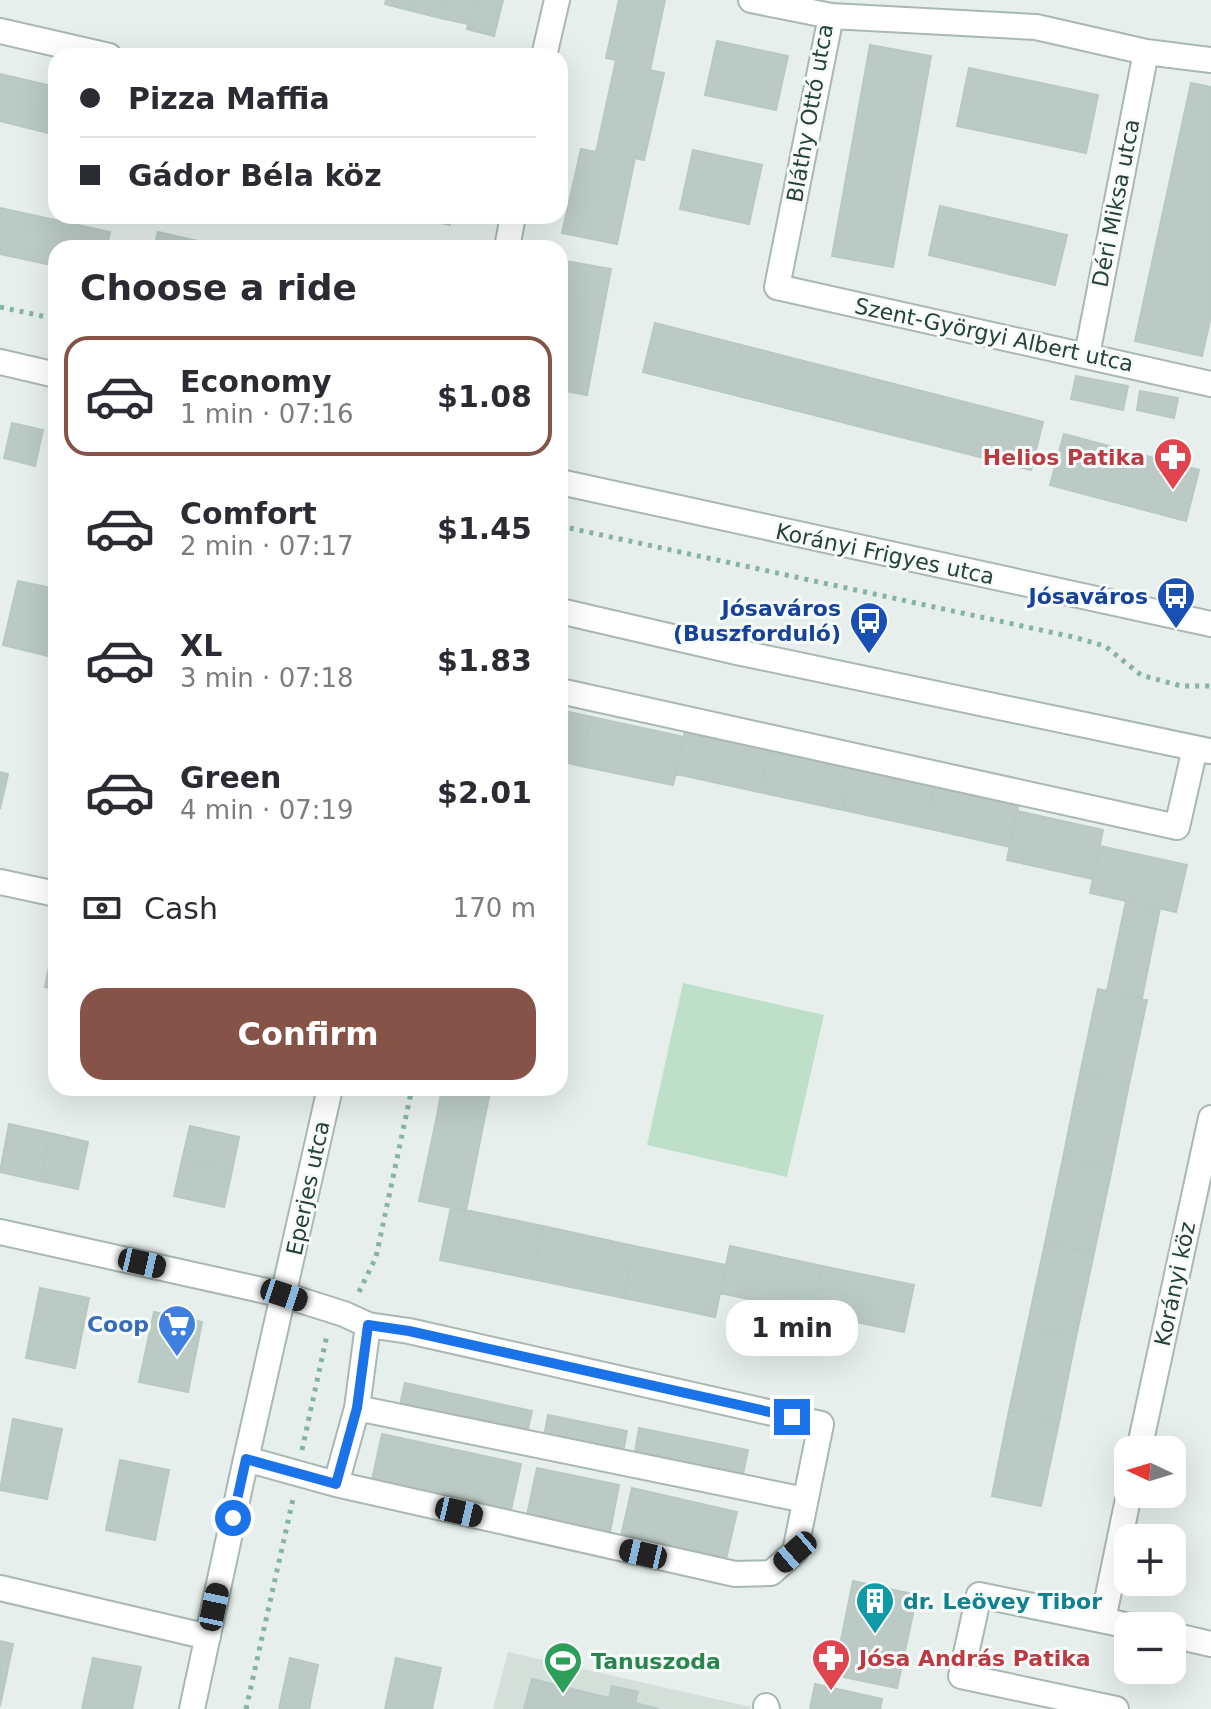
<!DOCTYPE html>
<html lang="en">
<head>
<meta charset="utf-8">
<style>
  :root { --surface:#fff; --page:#f2f2f3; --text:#2b2b33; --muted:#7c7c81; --line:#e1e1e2; --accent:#855347 }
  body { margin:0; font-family:"DejaVu Sans",sans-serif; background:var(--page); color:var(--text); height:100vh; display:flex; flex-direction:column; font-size:30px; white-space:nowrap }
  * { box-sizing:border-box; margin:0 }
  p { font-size:26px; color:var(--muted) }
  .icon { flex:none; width:44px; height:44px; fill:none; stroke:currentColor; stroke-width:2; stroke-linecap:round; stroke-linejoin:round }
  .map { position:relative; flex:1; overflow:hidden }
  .side { position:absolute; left:48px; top:240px; width:520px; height:856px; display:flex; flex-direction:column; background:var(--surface); border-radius:24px; box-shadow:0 8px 32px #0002 }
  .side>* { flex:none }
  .banner { position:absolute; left:48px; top:48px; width:520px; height:176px; border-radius:24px; box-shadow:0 8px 32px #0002; display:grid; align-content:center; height:176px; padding:0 32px; background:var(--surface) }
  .needle { width:52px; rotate:274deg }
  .controls { position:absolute; left:1114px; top:1436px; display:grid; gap:16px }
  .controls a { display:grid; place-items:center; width:72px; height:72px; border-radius:16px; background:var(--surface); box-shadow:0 8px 32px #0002; font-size:40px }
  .end { position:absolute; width:36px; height:36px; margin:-18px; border:10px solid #1a73e8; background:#fff; box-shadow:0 0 0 4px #fff }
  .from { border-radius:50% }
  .bubble { position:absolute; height:56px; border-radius:24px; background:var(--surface); box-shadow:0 8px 32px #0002; font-size:26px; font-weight:800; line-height:56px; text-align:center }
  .car { position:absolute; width:24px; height:48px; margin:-24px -12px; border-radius:10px; box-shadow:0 0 6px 2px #0007; background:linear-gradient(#222 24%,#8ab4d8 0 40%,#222 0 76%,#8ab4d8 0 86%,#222 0) }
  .banner b { display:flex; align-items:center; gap:28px; height:76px; font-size:30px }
  .banner b+b { border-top:2px solid var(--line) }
  .banner i { width:20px; height:20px; background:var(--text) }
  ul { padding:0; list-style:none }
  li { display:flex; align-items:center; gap:24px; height:120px; margin:0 16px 12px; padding:0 16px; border:4px solid transparent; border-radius:24px }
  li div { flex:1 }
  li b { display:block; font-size:30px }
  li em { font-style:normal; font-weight:800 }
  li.active { border-color:var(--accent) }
  li>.icon { width:72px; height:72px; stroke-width:1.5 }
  h2 { padding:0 32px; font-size:36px; line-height:96px }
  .pay { display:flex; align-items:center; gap:20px; height:88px; padding:0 32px; font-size:30px }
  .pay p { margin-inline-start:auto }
  .button { display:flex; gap:16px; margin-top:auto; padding:16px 32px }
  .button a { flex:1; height:92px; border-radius:24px; background:var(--accent); color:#fff; font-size:32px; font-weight:800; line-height:92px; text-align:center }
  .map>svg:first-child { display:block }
  .built { fill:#d4dfda }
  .green { fill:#bfe0c8 }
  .building { fill:#bbcac4; stroke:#b8c9c2; stroke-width:2 }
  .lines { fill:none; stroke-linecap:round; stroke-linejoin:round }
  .minor-casing { stroke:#a8b8b2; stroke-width:28 }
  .path { stroke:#86b3a5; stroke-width:5; stroke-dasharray:4 6; stroke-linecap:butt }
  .minor { stroke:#fff; stroke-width:24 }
  .route { stroke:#1a73e8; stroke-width:10 }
  .labels { text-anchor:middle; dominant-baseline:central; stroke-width:6; stroke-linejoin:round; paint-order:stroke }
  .street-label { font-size:22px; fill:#24423a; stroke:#f7fbf9 }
  .health-label { font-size:22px; font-weight:bold; fill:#be3a42; stroke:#f7fbf9; text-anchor:end }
  .transit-label { font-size:22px; font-weight:bold; fill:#164399; stroke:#f7fbf9; text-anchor:end }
  .shop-label { font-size:22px; font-weight:bold; fill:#366cbe; stroke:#f7fbf9; text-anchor:end }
  .culture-label { font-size:22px; font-weight:bold; fill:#0d838f; stroke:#f7fbf9; text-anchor:start }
  .leisure-label { font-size:22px; font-weight:bold; fill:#27864d; stroke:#f7fbf9; text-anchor:start }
</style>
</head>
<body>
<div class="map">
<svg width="1211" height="1709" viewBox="0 0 1211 1709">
  <rect width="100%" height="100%" fill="#e6efeb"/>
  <path class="built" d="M508 1652 751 1707 750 1709H493Z"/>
  <path class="green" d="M683 983 824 1015 787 1177 647 1145Z"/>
  <path class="building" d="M386 0H415L412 11 385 4Z
    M415 0H445L440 18 412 11Z
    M445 0H474L468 24 440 18Z
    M474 0H503L494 36 467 29Z
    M619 0H665L650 70 664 73 644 160 635 158 617 244 562 233 581 149 596 152 616 60 606 58Z
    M717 41 788 56 776 110 705 95Z
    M870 45 931 56 893 267 832 256Z
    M969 68 1098 95 1086 153 957 126Z
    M0 74 56 87V135L0 121Z
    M1191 83 1211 87V316L1202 356 1135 341Z
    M693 150 762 165 749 224 680 209Z
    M940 206 1067 235 1055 285 929 255Z
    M0 208 110 232 107 248H56V266L0 254Z
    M410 216H452L450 225Z
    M158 232 228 248H154Z
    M560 260 611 269 587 395 560 390Z
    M655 323 1043 422 1031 470 643 372Z
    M1076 376 1128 386 1123 410 1071 399Z
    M1140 391 1178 398 1174 418 1137 410Z
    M12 423 43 430 35 466 4 458Z
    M1064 434 1199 470 1186 521 1050 485Z
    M18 581 56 589V658L3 645Z
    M560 710 592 717 581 766 560 761Z
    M592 717 684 737 673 785 581 766Z
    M686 726 770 744 759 792 676 774Z
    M770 744 853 762 843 810 759 792Z
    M853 762 936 780 926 828 843 810Z
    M0 772 8 774 0 809Z
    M936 780 1020 799 1010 847 926 828Z
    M1017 811 1103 830 1093 879 1007 860Z
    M1100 846 1187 865 1176 912 1090 893Z
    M1126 901 1160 908 1142 998 1107 991Z
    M55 936H56V989L45 987Z
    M1098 989 1147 1000 1129 1084 1080 1074Z
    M1080 1074 1129 1084 1112 1168 1063 1158Z
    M442 1088H491L483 1126 437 1116Z
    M437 1116 483 1126 466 1211 419 1201Z
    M9 1124 50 1133 40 1181 0 1172Z
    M190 1126 239 1137 232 1171 182 1160Z
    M50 1133 88 1142 78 1189 40 1181Z
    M1063 1158 1112 1168 1094 1253 1045 1243Z
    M182 1160 232 1171 224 1207 174 1196Z
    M451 1207 543 1226 532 1279 440 1260Z
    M543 1226 634 1246 624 1298 532 1279Z
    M1045 1243 1094 1253 1076 1337 1027 1327Z
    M634 1246 726 1265 715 1317 624 1298Z
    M730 1246 822 1266 812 1313 720 1293Z
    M822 1266 914 1285 904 1332 812 1313Z
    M40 1288 89 1298 75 1368 26 1358Z
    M154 1312 202 1322 188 1392 139 1382Z
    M1027 1327 1076 1337 1059 1422 1009 1411Z
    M405 1383 532 1411 527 1433 400 1405Z
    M1009 1411 1059 1422 1041 1506 992 1496Z
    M548 1415 627 1431 623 1453 544 1437Z
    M13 1419 62 1429 47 1499 0 1490Z
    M639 1428 748 1450 743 1474 635 1452Z
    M382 1434 521 1464 511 1510 372 1480Z
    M120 1460 169 1470 155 1540 106 1530Z
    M537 1468 619 1485 610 1532 527 1515Z
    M632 1488 737 1512 726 1559 621 1536Z
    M853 1581 917 1595 897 1688 834 1675Z
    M0 1641 13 1644 0 1706Z
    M93 1658 141 1667 132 1709H82Z
    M290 1658 318 1665 309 1709H279Z
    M396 1658 441 1668 432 1709H385Z
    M532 1679 609 1698 612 1686 638 1692 635 1703 659 1709H524Z
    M815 1684 882 1699 880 1709H810Z"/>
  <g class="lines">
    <g class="minor-casing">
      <path id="minor" d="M751 0 831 16 1036 27 1146 52 1211 60
        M831 16 777 287 1211 384
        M0 31 109 56
        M544 56 557 0
        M507 248 513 216
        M1087 355 1146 52
        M0 362 56 375
        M560 482 1211 624
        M560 611 737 652 1209 751
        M560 691 1177 827 1195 748
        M0 882 56 894
        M0 1232 284 1295 344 1314 368 1325 409 1331 821 1424 795 1552 771 1573 735 1574 336 1484 246 1459
        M357 1408 805 1500
        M1139 1450 1211 1118
        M336 1484 357 1408 368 1325
        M0 1588 208 1637
        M1103 1620 1129 1494
        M1172 1635 1211 1644
        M766 1706 767 1709
        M192 1709 246 1459 330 1088
        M1116 1709 961 1676 979 1595 1130 1626"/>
    </g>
    <path class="path" d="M0 307 56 319
      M560 526 1073 637 1105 646 1141 675 1181 686H1211
      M359 1292 376 1257 412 1088
      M302 1450 327 1335
      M246 1709 293 1499"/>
    <use href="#minor" class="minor"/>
  </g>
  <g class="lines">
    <path class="route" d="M233 1518 246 1459 336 1484 357 1408 368 1325 409 1331 792 1417"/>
  </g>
  <defs>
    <g id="pharmacy-pin" transform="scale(2)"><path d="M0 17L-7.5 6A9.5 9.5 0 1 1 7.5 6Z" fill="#e0444e" stroke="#f7fbf9"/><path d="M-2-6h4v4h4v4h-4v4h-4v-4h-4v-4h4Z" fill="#fff"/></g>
    <g id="bus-pin" transform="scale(2)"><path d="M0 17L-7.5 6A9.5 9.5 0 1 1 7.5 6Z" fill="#1a4fb4" stroke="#f7fbf9"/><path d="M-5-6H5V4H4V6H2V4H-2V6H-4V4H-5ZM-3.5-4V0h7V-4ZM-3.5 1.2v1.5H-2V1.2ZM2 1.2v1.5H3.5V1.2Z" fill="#fff"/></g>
    <g id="supermarket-pin" transform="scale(2)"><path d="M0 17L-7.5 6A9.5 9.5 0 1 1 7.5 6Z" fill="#3f7fe0" stroke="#f7fbf9"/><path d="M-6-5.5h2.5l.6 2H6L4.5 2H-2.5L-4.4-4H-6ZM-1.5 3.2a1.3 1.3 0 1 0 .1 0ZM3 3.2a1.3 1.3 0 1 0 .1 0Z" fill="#fff"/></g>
    <g id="building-pin" transform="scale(2)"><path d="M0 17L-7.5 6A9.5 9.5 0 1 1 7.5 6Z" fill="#0f9aa8" stroke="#f7fbf9"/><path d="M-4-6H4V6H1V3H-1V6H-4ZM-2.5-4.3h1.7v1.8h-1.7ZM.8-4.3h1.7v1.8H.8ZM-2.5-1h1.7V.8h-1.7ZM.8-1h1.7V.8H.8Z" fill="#fff"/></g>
    <g id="stadium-pin" transform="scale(2)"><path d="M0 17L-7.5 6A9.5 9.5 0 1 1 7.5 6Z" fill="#2e9e5b" stroke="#f7fbf9"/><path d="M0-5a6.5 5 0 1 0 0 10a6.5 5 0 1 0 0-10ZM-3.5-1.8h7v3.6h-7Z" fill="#fff"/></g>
  </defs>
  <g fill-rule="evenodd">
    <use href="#pharmacy-pin" x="1173" y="457"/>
    <use href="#bus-pin" x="1176" y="596"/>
    <use href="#bus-pin" x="869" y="621"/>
    <use href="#supermarket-pin" x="177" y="1324"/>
    <use href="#building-pin" x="875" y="1601"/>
    <use href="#pharmacy-pin" x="831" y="1658"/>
    <use href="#stadium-pin" x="563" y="1661"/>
  </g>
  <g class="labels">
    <g class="street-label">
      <text transform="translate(810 113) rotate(-80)">Bláthy Ottó utca</text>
      <text transform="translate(1116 203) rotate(-79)">Déri Miksa utca</text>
      <text transform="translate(994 335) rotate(12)">Szent-Györgyi Albert utca</text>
      <text transform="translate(885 554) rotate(12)">Korányi Frigyes utca</text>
      <text transform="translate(308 1188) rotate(-78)">Eperjes utca</text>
      <text transform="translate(1175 1284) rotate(-78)">Korányi köz</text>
    </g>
    <g class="health-label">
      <text x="1145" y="457">Helios Patika</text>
      <text x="859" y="1658" text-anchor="start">Jósa András Patika</text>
    </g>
    <g class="transit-label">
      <text x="1148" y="596">Jósaváros</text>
      <text x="841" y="608">Jósaváros<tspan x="841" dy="25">(Buszforduló)</tspan></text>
    </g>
    <g class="shop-label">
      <text x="149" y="1324">Coop</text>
    </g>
    <g class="culture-label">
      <text x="903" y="1601">dr. Leövey Tibor</text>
    </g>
    <g class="leisure-label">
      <text x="591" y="1661">Tanuszoda</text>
    </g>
  </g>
</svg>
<div class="controls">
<a><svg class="needle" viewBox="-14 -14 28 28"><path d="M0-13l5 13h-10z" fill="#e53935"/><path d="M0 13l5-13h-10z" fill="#7c7c81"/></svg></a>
<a>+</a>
<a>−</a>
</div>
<i class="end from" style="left:233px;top:1518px"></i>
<i class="end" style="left:792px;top:1417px"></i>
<div class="bubble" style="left:726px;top:1300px;width:132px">1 min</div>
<i class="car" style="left:142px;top:1263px;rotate:103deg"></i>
<i class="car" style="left:284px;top:1295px;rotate:108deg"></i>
<i class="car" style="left:459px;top:1512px;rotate:103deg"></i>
<i class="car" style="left:795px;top:1552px;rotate:229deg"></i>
<i class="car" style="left:643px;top:1554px;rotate:283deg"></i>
<i class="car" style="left:214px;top:1607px;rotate:12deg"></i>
<div class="banner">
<b><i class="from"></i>Pizza Maffia</b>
<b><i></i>Gádor Béla köz</b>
</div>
<section class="side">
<h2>Choose a ride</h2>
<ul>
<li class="active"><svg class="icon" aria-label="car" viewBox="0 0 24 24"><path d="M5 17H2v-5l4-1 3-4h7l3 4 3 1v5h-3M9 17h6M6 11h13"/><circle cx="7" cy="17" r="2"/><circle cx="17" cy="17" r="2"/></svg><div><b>Economy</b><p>1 min · 07:16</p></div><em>$1.08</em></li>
<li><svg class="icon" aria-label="car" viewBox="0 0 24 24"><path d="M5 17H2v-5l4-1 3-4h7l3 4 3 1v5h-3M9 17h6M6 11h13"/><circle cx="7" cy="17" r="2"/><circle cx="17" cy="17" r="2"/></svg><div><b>Comfort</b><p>2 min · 07:17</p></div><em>$1.45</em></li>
<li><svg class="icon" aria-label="car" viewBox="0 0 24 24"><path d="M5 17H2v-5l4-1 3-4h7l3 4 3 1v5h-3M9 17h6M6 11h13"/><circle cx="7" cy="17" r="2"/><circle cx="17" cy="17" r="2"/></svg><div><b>XL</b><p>3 min · 07:18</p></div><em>$1.83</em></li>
<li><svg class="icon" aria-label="car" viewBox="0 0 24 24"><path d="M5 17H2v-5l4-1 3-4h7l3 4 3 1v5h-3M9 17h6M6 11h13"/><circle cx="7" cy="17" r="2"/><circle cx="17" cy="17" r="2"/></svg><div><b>Green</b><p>4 min · 07:19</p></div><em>$2.01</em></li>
</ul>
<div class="pay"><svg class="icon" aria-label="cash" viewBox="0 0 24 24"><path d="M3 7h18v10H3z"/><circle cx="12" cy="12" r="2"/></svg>Cash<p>170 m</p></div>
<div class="button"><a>Confirm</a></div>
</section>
</div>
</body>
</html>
